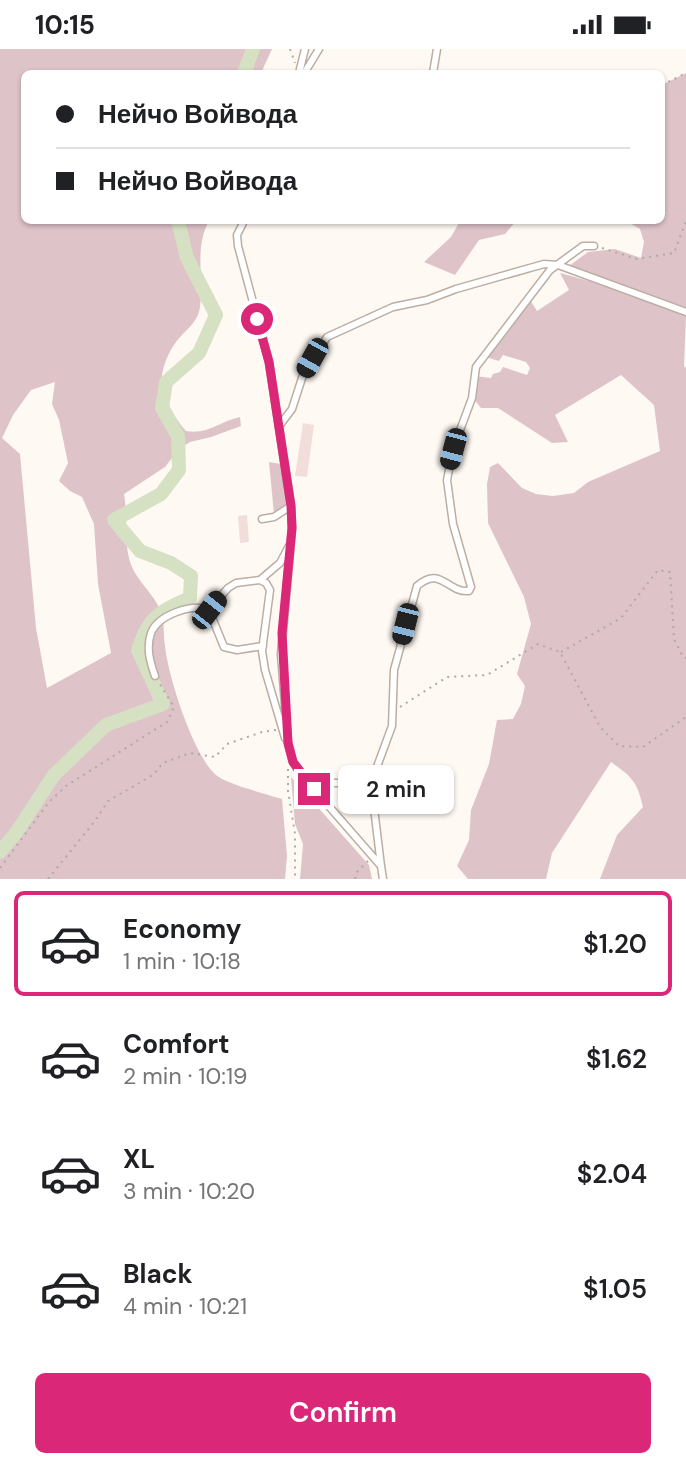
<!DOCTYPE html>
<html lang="en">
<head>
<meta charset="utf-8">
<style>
  :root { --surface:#fff; --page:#f6f6f6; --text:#202124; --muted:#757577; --line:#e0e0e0; --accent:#db2777 }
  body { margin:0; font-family:"DM Sans",sans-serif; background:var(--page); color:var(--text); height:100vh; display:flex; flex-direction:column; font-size:26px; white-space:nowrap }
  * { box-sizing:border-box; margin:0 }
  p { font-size:23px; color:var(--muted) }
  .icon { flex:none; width:38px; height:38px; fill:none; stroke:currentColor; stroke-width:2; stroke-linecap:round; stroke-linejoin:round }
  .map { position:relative; height:830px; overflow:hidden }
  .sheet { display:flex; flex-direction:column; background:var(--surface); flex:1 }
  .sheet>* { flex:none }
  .guide { position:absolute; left:21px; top:21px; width:644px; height:154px; border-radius:10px; box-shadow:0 2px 5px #0004; display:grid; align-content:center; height:154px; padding:0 35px; background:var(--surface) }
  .end { position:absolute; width:32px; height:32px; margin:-16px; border:9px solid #db2777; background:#fff; box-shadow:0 0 0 4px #fff }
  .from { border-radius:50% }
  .bubble { position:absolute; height:49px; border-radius:10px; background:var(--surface); box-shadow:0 2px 5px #0004; font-size:23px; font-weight:600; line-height:49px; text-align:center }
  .car { position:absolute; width:21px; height:42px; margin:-21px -10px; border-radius:9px; box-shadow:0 0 5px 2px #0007; background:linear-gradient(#222 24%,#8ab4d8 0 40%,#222 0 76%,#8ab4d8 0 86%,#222 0) }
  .guide b { display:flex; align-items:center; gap:24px; height:66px; font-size:26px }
  .guide b+b { border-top:2px solid var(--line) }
  .guide i { width:18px; height:18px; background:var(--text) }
  ul { padding:12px 0 0; list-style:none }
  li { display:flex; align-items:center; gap:21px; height:105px; margin:0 14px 10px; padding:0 21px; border:4px solid transparent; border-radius:10px }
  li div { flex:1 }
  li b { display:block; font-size:26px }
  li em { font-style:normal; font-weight:600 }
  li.on { border-color:var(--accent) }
  li>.icon { width:63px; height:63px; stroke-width:1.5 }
  .cta { display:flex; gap:14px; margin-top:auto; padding:14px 35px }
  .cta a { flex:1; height:80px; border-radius:10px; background:var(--accent); color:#fff; font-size:28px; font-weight:600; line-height:80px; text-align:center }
  .status { display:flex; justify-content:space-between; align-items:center; height:49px; padding:0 35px; background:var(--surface); direction:ltr }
  .status svg { height:19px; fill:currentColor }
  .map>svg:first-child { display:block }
  .green { fill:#dec3c9; fill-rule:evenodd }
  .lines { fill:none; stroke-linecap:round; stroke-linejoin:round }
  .river { stroke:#d6e0c2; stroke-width:14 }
  .building { fill:#f1deda }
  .street-casing { stroke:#bcaea3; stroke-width:9 }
  .path { stroke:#b0aaa5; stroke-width:2; stroke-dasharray:2 5; stroke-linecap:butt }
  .street { stroke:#fff; stroke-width:6 }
  .route { stroke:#db2777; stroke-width:9 }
</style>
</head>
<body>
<div class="status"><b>10:15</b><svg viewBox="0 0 49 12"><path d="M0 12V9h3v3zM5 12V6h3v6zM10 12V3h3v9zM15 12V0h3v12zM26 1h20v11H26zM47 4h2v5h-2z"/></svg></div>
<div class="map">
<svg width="686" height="830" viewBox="0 0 686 830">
  <rect width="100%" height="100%" fill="#fff9f4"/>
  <path class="green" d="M0 0H272L261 24H24V172H209C194 199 204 229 200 258 198 274 185 281 176 293 169 302 160 322 162 334 164 350 175 370 186 382 208 386 220 372 240 368L241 377 211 388 190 393 179 400 165 418 124 445C128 467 124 488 129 509 134 530 151 541 160 560 165 572 163 584 165 597 168 627 193 706 216 726 226 735 267 745 282 750L287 807 285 830H0ZM55 333 52 355 59 371 68 414 59 432 70 442 82 448 94 475 98 535 111 604 47 639 36 579 20 405 2 389 13 366 31 341Z
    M686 24V261L569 217 588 203 615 200 641 209 644 193 640 180 626 172H662V36Z
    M460 172H516L505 185 479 191 455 226 424 213 451 188Z
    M560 224 589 232 686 267 684 317 686 319V830H600L617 786 643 758C637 732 632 728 611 713L552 804 546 830H468L457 817 469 791 471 761 489 715 497 671 513 670 521 655 525 637 517 625 531 575 524 548 488 474 487 435 490 418 498 414 522 439 536 445 553 447 574 444 588 433 660 402 654 356 621 326 555 366 568 393 552 394 498 359H481L473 349 475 327 491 329 493 325 500 323 503 318 527 326 530 319 526 313 503 306 499 312 482 307 501 280 529 249 537 262 569 241Z
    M269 413 281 415 287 456 274 465Z
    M291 728 369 816 372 830H300L303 795 295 775Z"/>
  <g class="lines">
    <path class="river" d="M244 24 253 0
      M0 803 16 784 54 726 106 676 163 655 138 601C149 567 159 563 190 549L191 527 171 514 140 502 114 471 161 445 179 421 178 387 162 359 166 333 199 304 216 266 187 209 178 172"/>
  </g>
  <path class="building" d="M303 374 314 376 307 428 295 427Z
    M247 466 249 493 240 494 238 467Z"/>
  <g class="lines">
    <g class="street-casing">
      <path id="street" d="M299 24 305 0
        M301 24 305 23 319 0
        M433 24 437 0
        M244 172 237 186 238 197 269 313 291 457 292 479 281 605 288 694 293 713 299 723 381 817 383 830
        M280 376 292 360 303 326 327 288 393 258 427 251 456 240 544 215 558 216 686 263
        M262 470 274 468 291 457
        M260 531 266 534 270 541 262 602 265 621 285 689
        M209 561 228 539 236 534 260 531 280 514 289 497
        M155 627C150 613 146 599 151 584 158 566 192 554 209 561L224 598 237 601 263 597
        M314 740 325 734H371
        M381 817 371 734 392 677 394 621 417 537C441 516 447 544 469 542L471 538 453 475 447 431 453 400 472 349 476 318 550 221 583 197H594"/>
    </g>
    <path class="path" d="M290 0 295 14
      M662 36 686 24
      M602 199 637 210 674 204 686 172
      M561 603 621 569 658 521 670 523 674 590 683 608 686 609
      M400 658 447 628 487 626 538 595 560 603 600 678 619 697 643 698 686 668
      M288 720V742L295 785V830
      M0 819 49 753 66 737 167 673 174 658 158 632
      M48 830 95 772 108 752 153 726 163 714 190 704 215 708 227 695 262 683 276 681
      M355 830 357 823 368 812"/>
    <use href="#street" class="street"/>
  </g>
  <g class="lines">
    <path class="route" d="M257 270 269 313 291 457 292 479 282 584 288 694 293 713 314 740"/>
  </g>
</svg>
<i class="end from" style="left:257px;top:270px"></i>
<i class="end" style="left:314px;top:740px"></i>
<div class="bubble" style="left:338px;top:716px;width:116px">2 min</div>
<i class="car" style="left:312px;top:309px;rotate:209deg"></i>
<i class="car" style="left:453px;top:400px;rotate:195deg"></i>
<i class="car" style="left:209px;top:561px;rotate:38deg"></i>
<i class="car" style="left:405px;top:575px;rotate:194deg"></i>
<div class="guide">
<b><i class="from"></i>Нейчо Войвода</b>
<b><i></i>Нейчо Войвода</b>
</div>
</div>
<section class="sheet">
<ul>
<li class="on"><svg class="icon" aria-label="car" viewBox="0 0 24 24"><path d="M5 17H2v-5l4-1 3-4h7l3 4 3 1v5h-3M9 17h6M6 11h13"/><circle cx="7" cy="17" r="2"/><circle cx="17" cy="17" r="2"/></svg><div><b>Economy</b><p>1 min · 10:18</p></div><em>$1.20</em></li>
<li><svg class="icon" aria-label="car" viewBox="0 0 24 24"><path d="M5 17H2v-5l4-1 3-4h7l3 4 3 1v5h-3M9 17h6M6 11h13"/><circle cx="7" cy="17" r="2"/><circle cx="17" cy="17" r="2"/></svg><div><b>Comfort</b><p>2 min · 10:19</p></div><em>$1.62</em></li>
<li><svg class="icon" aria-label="car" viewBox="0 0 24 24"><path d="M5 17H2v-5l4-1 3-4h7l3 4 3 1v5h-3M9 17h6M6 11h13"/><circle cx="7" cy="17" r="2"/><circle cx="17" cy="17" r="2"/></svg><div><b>XL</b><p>3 min · 10:20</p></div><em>$2.04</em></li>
<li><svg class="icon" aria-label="car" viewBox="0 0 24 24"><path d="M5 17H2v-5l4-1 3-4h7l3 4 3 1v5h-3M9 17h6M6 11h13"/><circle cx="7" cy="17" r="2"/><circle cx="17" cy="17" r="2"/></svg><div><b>Black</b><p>4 min · 10:21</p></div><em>$1.05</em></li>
</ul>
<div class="cta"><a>Confirm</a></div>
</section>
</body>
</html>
